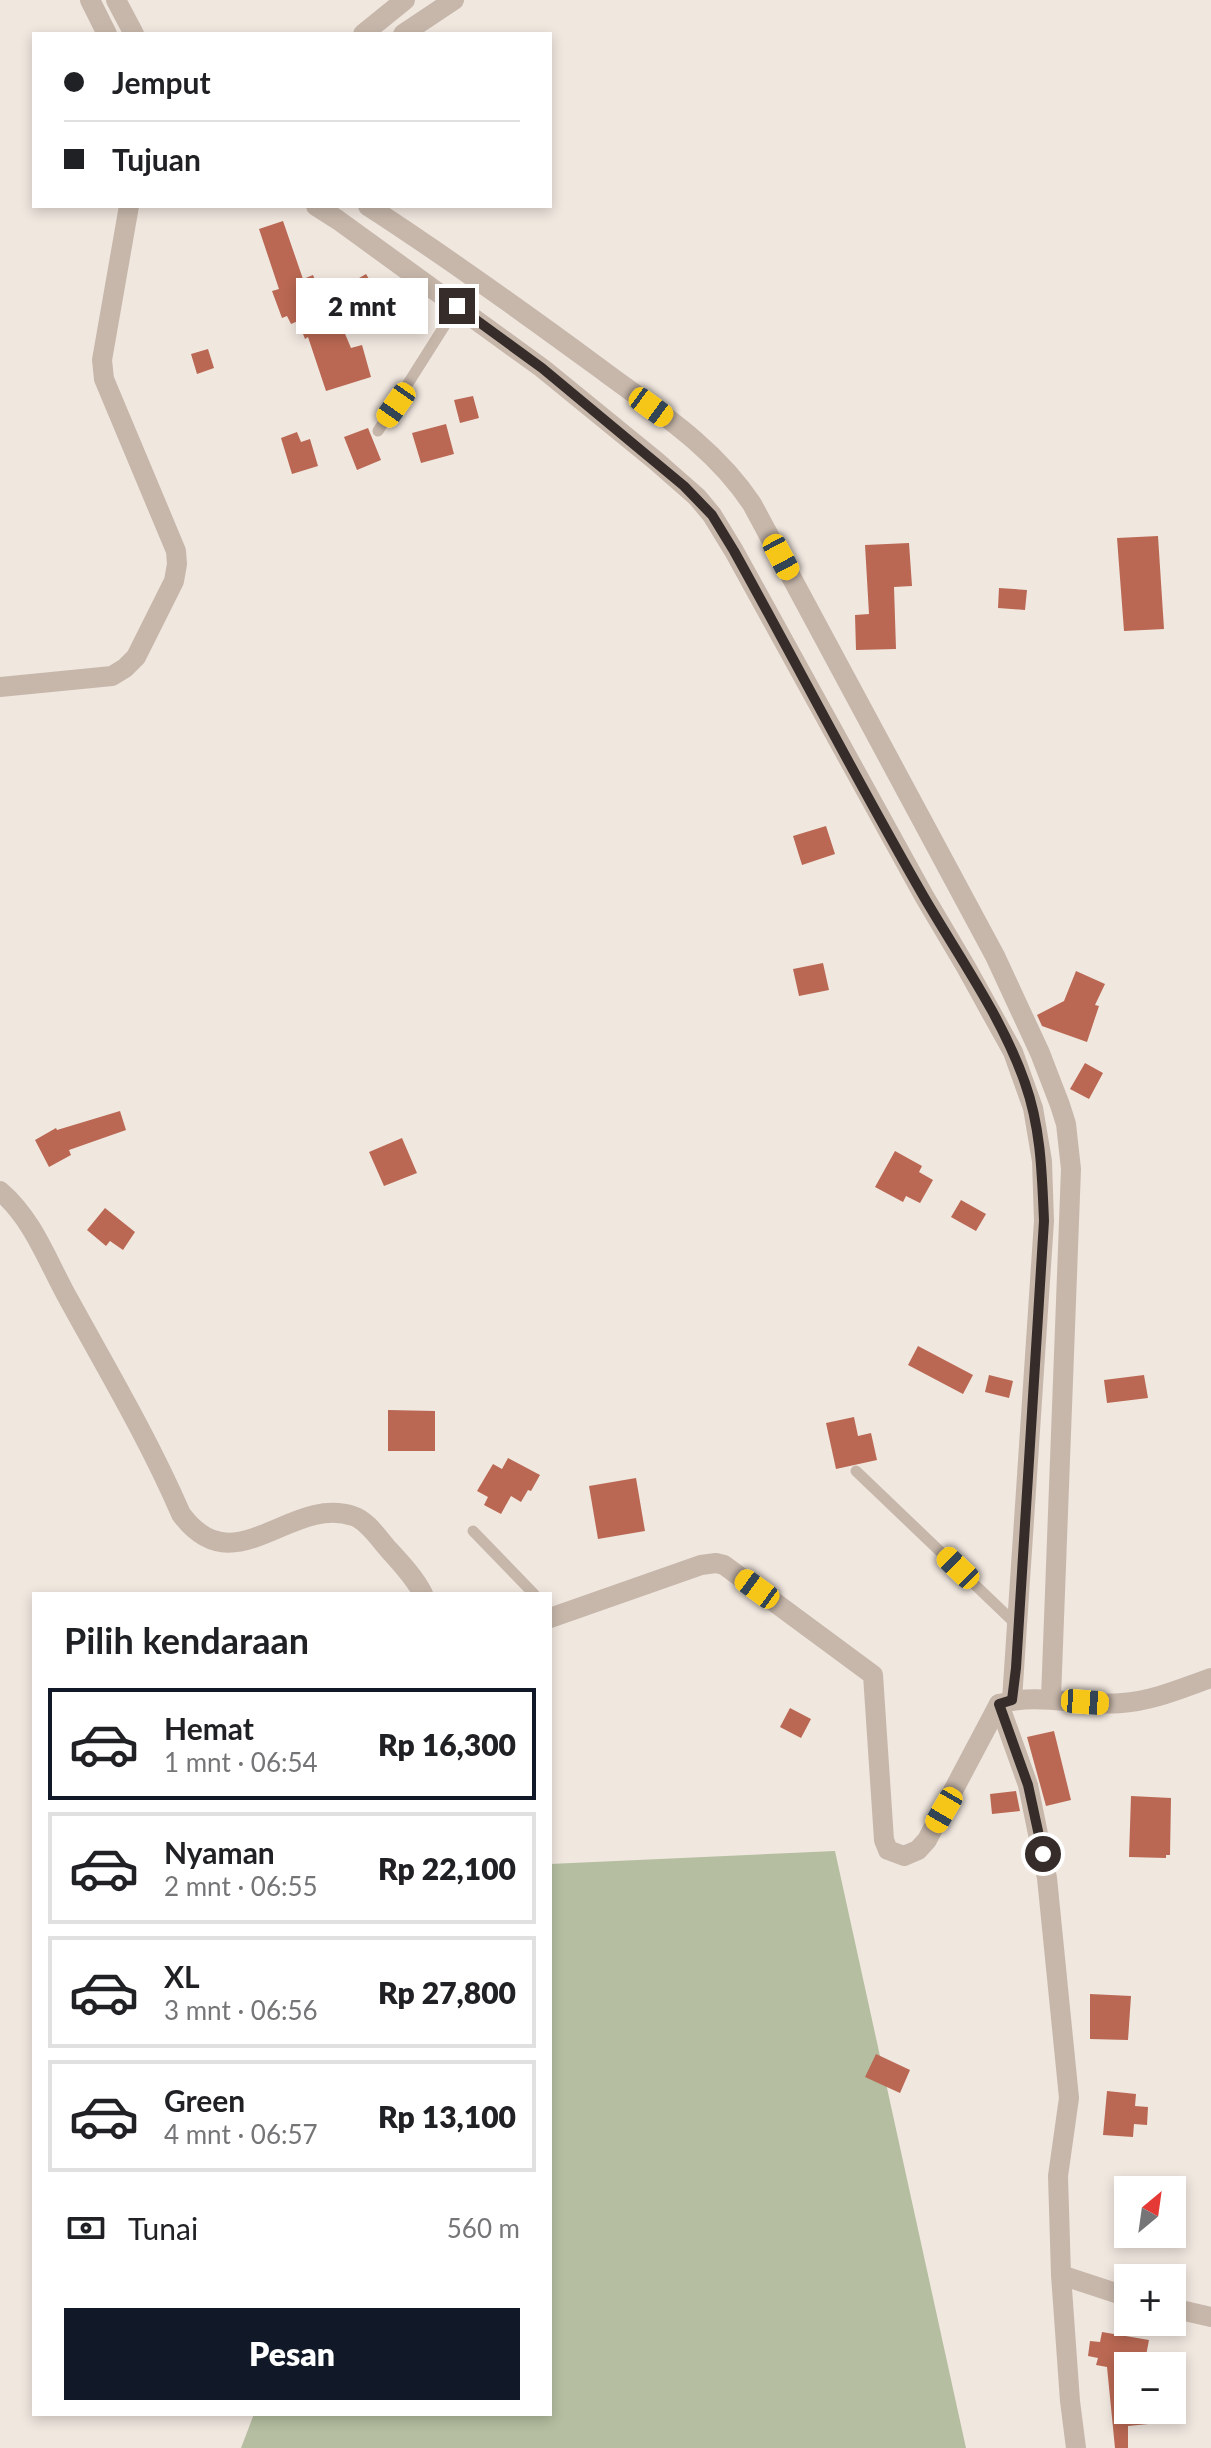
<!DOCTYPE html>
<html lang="id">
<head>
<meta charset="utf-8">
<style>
  :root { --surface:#fff; --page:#f2f2f2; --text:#202124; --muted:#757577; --line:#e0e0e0; --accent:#111827 }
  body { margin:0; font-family:Lato,sans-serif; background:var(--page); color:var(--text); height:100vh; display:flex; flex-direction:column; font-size:30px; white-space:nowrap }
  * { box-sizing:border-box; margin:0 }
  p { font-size:26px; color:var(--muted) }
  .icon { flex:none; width:44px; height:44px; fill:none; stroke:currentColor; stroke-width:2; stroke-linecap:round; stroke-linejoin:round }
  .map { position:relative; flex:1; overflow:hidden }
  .sheet { position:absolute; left:32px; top:1592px; width:520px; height:824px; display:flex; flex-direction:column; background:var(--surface); border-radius:0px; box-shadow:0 4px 12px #0003 }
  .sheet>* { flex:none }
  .hud { position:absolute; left:32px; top:32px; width:520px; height:176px; border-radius:0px; box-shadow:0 4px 12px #0003; display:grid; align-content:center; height:176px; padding:0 32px; background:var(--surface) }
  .needle { width:52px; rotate:29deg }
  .controls { position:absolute; left:1114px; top:2176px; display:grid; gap:16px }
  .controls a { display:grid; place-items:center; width:72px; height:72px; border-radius:0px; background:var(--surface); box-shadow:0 4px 12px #0003; font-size:40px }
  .end { position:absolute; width:36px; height:36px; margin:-18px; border:10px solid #362d2a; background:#fff; box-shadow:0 0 0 4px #fff }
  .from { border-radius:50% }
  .bubble { position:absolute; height:56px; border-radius:0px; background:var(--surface); box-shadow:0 4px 12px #0003; font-size:26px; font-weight:800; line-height:56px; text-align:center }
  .car { position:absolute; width:24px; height:48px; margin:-24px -12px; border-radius:10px; box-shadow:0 0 6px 2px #0007; background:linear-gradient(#f5c518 24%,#345 0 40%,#f5c518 0 76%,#345 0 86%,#f5c518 0) }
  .hud b { display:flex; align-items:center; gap:28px; height:76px; font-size:30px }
  .hud b+b { border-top:2px solid var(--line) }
  .hud i { width:20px; height:20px; background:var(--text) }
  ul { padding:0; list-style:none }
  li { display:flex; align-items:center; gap:24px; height:112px; margin:0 16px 12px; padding:0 16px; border:4px solid var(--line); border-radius:0px }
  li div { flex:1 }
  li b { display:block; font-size:30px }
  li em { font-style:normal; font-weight:800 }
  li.active { border-color:var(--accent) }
  li>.icon { width:72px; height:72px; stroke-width:1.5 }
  h2 { padding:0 32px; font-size:36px; line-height:96px }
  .pay { display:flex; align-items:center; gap:20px; height:88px; padding:0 32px; font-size:30px }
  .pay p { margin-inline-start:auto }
  .button { display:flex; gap:16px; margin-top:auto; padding:16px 32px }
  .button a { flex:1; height:92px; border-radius:0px; background:var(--accent); color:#fff; font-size:32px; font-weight:800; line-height:92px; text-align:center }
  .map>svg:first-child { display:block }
  .green { fill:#b5bea0 }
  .building { fill:#ba6853 }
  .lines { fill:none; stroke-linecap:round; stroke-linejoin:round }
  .service { stroke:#c7b7ab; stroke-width:11 }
  .minor { stroke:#c7b7ab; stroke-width:20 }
  .tertiary { stroke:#c7b7ab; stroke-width:20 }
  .route { stroke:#362d2a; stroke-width:10 }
</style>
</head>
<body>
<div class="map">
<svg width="1211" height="2448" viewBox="0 0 1211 2448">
  <rect width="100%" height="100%" fill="#f0e7df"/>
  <path class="green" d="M835 1851 966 2448H241L254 2414H550V1864Z"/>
  <path class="building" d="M283 221 303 279 313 275 323 299 366 274 378 294 338 317 351 348 362 345 371 377 326 391 308 337 305 339 298 321 291 324 287 316 282 318 272 291 279 289 259 229Z
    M208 349 214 368 197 374 191 354Z
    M473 396 479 418 460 423 454 400Z
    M446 424 454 454 421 463 412 433Z
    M368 428 381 460 357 470 344 437Z
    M297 432 301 442 310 439 318 466 292 474 281 438Z
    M1158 536 1164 629 1124 631 1117 538Z
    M909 543 912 586 894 587 896 649 856 650 855 615 869 614 865 545Z
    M999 588 1027 590 1025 610 998 608Z
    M826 826 835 854 802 865 793 836Z
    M823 963 829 990 799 996 793 969Z
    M1076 971 1105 984 1095 1005 1099 1006 1087 1042 1042 1026 1037 1015 1064 1001Z
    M1085 1063 1103 1073 1089 1099 1070 1089Z
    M120 1111 126 1130 69 1150 71 1155 49 1167 35 1140 56 1128 57 1130Z
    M402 1138 417 1173 384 1186 369 1152Z
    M895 1151 922 1166 919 1172 933 1180 920 1203 906 1196 903 1202 875 1187Z
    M961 1200 986 1214 976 1231 951 1217Z
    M105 1208 135 1232 123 1250 110 1241 106 1246 87 1230Z
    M918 1346 973 1375 963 1394 908 1365Z
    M989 1375 1013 1381 1009 1398 985 1392Z
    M1144 1375 1148 1398 1107 1403 1104 1380Z
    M388 1410 435 1411V1451H388Z
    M854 1417 858 1436 871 1433 877 1460 836 1469 826 1423Z
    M508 1458 540 1475 531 1491 528 1490 521 1502 511 1496 501 1514 484 1505 488 1497 477 1491 493 1464 502 1469Z
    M636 1478 645 1531 598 1539 589 1486Z
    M790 1708 811 1719 801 1738 780 1727Z
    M1054 1731 1071 1800 1046 1806 1027 1737Z
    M1016 1791 1020 1811 992 1814 990 1794Z
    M1131 1796 1171 1798 1170 1855H1166V1858L1129 1857Z
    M1090 1994 1131 1996 1128 2040 1090 2039Z
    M876 2054 910 2070 900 2093 865 2077Z
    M1107 2091 1136 2094 1135 2106 1148 2107 1147 2125 1134 2124 1133 2137 1103 2135Z
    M1102 2332 1149 2340 1144 2366H1128V2410H1168V2422L1128 2426V2448H1115L1107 2367 1096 2365 1098 2358 1088 2356 1090 2341 1100 2342Z"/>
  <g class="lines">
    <path class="service" d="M378 431 457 306
      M856 1471 1018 1626
      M473 1531 534 1594"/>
    <path class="minor" d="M0 687 112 676 125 668 136 657 174 581 177 564 176 551 104 379 102 360 129 206
      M999 1704 1028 1785 1047 1878 1069 2098 1058 2176 1061 2275 1070 2401 1076 2448
      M1061 2275 1128 2297
      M1172 2308 1211 2317"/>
    <path class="tertiary" d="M90 0 107 34
      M116 0 134 34
      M363 34 405 0
      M403 34 454 0
      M316 206 338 220 542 368 656 461 697 497 712 515 734 551 924 896 966 967 1013 1052 1033 1108 1042 1161 1044 1221 1012 1700
      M368 206C447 257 523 312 598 367 654 409 713 445 752 504L995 956 1040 1053 1060 1105 1066 1124 1071 1169 1051 1698
      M0 1191C34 1220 48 1263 69 1300 108 1371 149 1440 181 1514 234 1587 290 1495 353 1516 367 1520 379 1539 389 1550 401 1563 415 1578 423 1594
      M550 1618 701 1565 716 1563 724 1565 873 1675 884 1840 888 1850 904 1856 918 1850 927 1840 999 1704C1040 1692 1080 1707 1122 1703 1153 1701 1182 1688 1211 1678"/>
  </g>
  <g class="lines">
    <path class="route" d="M457 306 542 368 684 486 712 515 734 551C798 666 858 783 924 897 959 957 1002 1017 1025 1083 1041 1128 1042 1174 1044 1221L1016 1668 1012 1700 999 1704 1028 1785 1043 1854"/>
  </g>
</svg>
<div class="controls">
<a><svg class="needle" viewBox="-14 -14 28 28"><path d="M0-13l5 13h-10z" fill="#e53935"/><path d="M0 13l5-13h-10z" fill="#757577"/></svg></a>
<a>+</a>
<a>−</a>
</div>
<i class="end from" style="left:1043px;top:1854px"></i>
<i class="end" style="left:457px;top:306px"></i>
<div class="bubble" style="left:296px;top:278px;width:132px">2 mnt</div>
<i class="car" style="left:396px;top:405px;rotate:215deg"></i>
<i class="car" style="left:651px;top:407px;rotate:126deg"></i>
<i class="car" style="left:781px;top:557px;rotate:152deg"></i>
<i class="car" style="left:958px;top:1568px;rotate:314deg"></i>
<i class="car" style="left:757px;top:1589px;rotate:306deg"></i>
<i class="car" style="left:1085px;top:1702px;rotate:94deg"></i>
<i class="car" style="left:944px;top:1810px;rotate:210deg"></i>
<div class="hud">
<b><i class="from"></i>Jemput</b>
<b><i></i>Tujuan</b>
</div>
<section class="sheet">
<h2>Pilih kendaraan</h2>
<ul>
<li class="active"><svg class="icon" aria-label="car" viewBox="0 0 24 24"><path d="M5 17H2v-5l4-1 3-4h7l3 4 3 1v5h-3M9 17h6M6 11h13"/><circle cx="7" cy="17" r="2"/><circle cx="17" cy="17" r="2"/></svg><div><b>Hemat</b><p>1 mnt · 06:54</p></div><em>Rp 16,300</em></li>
<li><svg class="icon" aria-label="car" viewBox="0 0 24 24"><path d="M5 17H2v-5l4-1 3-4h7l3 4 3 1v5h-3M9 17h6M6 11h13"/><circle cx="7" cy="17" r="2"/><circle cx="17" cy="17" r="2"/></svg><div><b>Nyaman</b><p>2 mnt · 06:55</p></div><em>Rp 22,100</em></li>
<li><svg class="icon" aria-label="car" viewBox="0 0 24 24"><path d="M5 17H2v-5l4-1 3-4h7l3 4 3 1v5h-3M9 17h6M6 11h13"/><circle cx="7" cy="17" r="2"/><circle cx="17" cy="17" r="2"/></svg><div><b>XL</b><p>3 mnt · 06:56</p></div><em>Rp 27,800</em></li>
<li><svg class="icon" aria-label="car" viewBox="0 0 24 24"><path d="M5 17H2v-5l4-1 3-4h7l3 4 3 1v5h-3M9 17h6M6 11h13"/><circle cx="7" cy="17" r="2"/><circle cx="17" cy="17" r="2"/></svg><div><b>Green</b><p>4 mnt · 06:57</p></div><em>Rp 13,100</em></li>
</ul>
<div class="pay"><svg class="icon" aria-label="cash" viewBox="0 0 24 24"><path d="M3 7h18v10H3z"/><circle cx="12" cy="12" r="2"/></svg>Tunai<p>560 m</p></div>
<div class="button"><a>Pesan</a></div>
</section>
</div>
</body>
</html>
